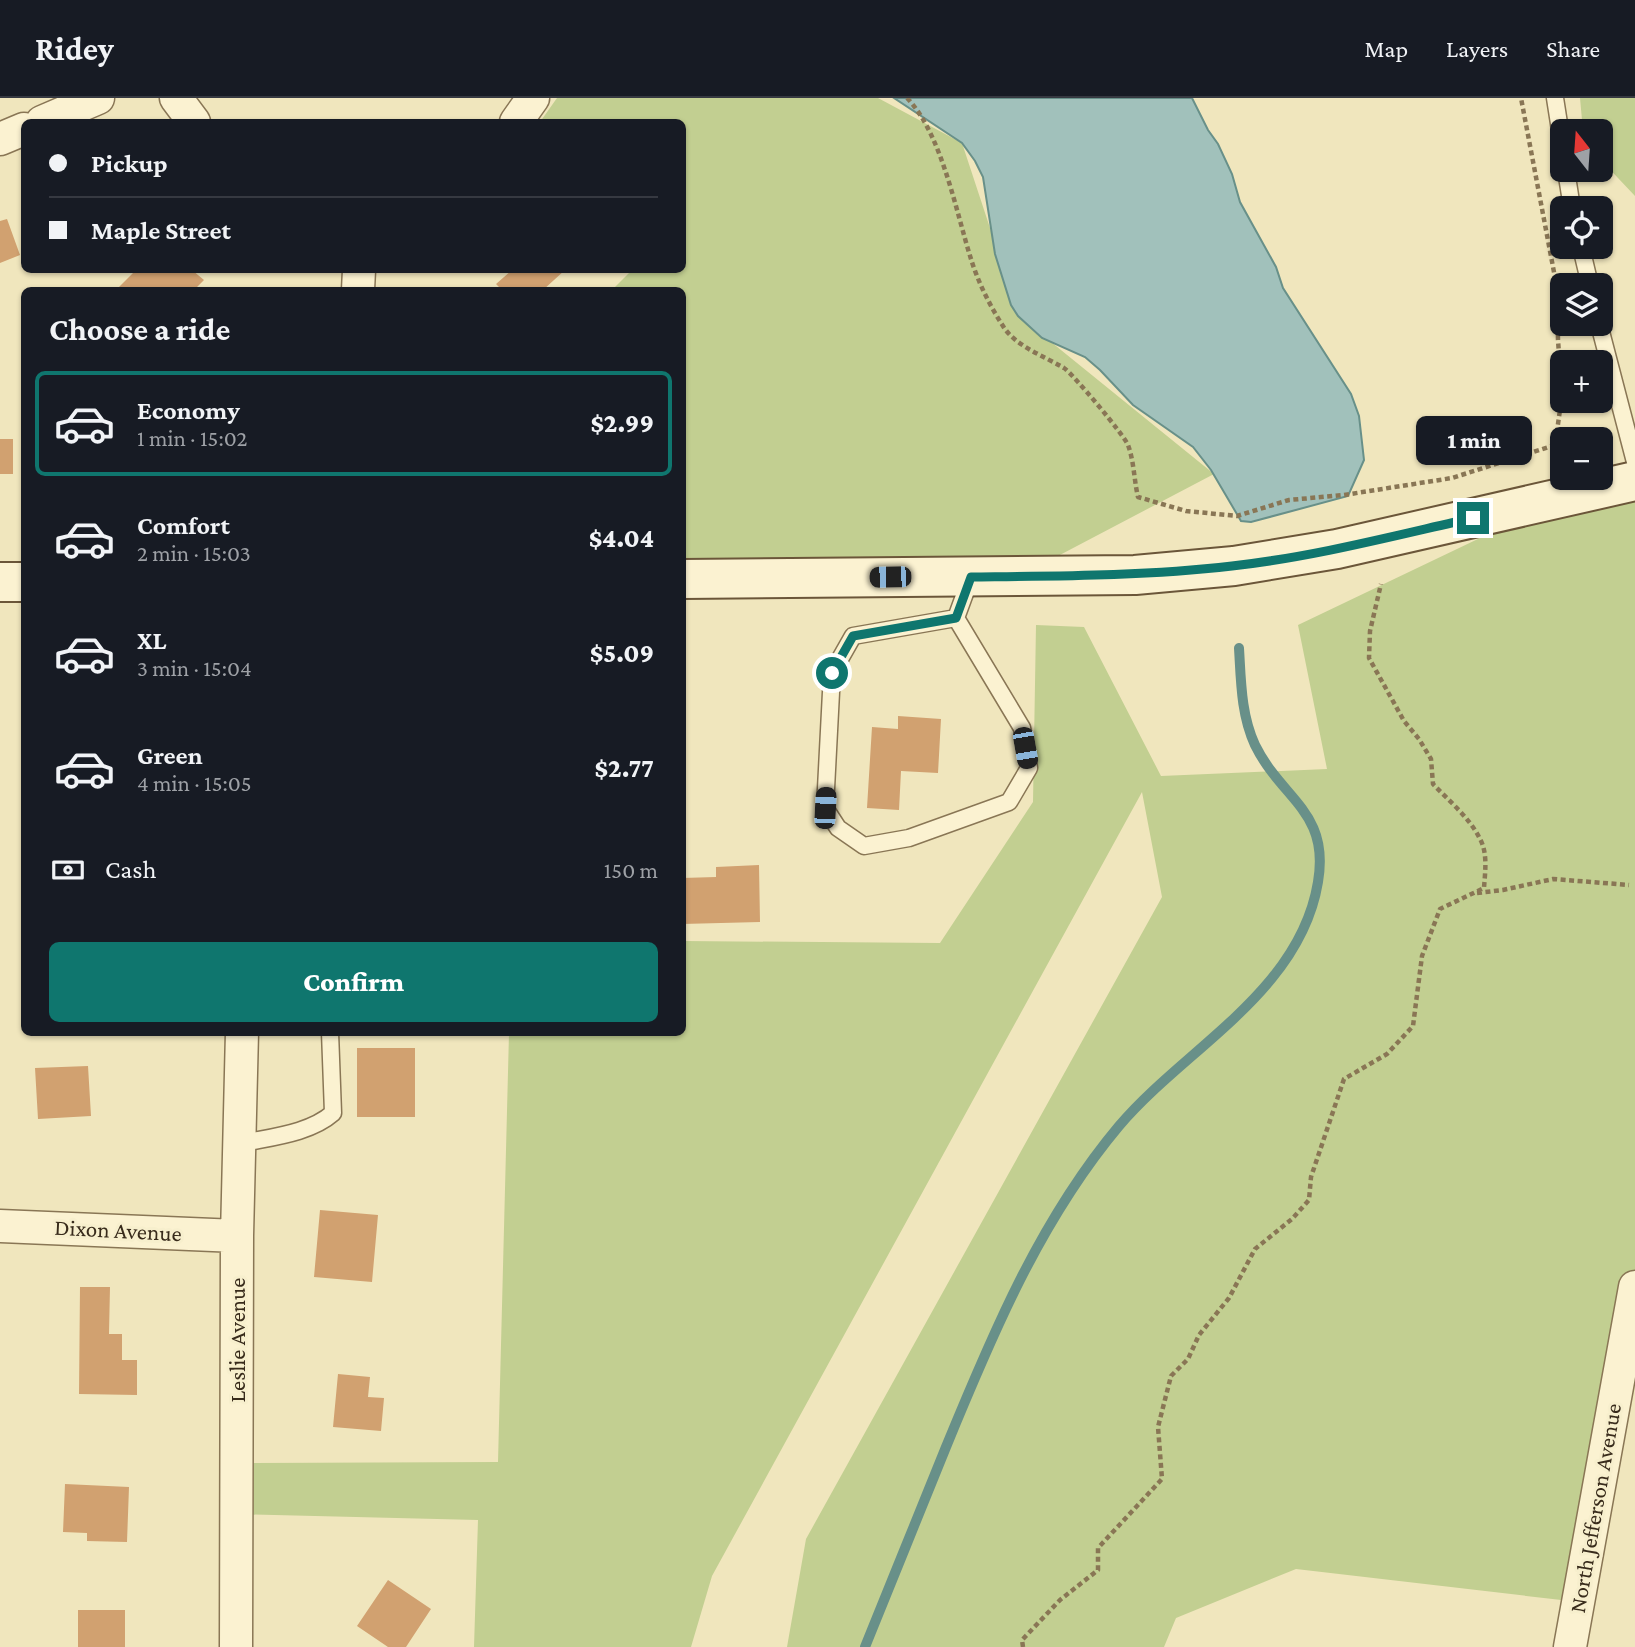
<!DOCTYPE html>
<html lang="en">
<head>
<meta charset="utf-8">
<style>
  :root { --surface:#171b24; --page:#242831; --text:#f1f3f6; --muted:#9ea1a6; --line:#363941; --accent:#0f766e }
  body { margin:0; font-family:"Crimson Pro",serif; background:var(--page); color:var(--text); height:100vh; display:flex; flex-direction:column; font-size:26px; white-space:nowrap }
  * { box-sizing:border-box; margin:0 }
  p { font-size:23px; color:var(--muted) }
  .icon { flex:none; width:38px; height:38px; fill:none; stroke:currentColor; stroke-width:2; stroke-linecap:round; stroke-linejoin:round }
  .map { position:relative; flex:1; overflow:hidden }
  .drawer { position:absolute; left:21px; top:189px; width:665px; height:749px; display:flex; flex-direction:column; background:var(--surface); border-radius:10px; box-shadow:0 2px 5px #0004 }
  .drawer>* { flex:none }
  .banner { position:absolute; left:21px; top:21px; width:665px; height:154px; border-radius:10px; box-shadow:0 2px 5px #0004; display:grid; align-content:center; height:154px; padding:0 28px; background:var(--surface) }
  .needle { width:46px; rotate:343deg }
  .controls { position:absolute; left:1550px; top:21px; display:grid; gap:14px }
  .controls a { display:grid; place-items:center; width:63px; height:63px; border-radius:10px; background:var(--surface); box-shadow:0 2px 5px #0004; font-size:35px }
  .end { position:absolute; width:32px; height:32px; margin:-16px; border:9px solid #0f766e; background:#fff; box-shadow:0 0 0 4px #fff }
  .from { border-radius:50% }
  .bubble { position:absolute; height:49px; border-radius:10px; background:var(--surface); box-shadow:0 2px 5px #0004; font-size:23px; font-weight:800; line-height:49px; text-align:center }
  .car { position:absolute; width:21px; height:42px; margin:-21px -10px; border-radius:9px; box-shadow:0 0 5px 2px #0007; background:linear-gradient(#222 24%,#8ab4d8 0 40%,#222 0 76%,#8ab4d8 0 86%,#222 0) }
  .banner b { display:flex; align-items:center; gap:24px; height:66px; font-size:26px }
  .banner b+b { border-top:2px solid var(--line) }
  .banner i { width:18px; height:18px; background:var(--text) }
  ul { padding:0; list-style:none }
  li { display:flex; align-items:center; gap:21px; height:105px; margin:0 14px 10px; padding:0 14px; border:4px solid transparent; border-radius:10px }
  li div { flex:1 }
  li b { display:block; font-size:26px }
  li em { font-style:normal; font-weight:800 }
  li.active { border-color:var(--accent) }
  li>.icon { width:63px; height:63px; stroke-width:1.5 }
  h2 { padding:0 28px; font-size:32px; line-height:84px }
  .pay { display:flex; align-items:center; gap:18px; height:77px; padding:0 28px; font-size:26px }
  .pay p { margin-inline-start:auto }
  .button { display:flex; gap:14px; margin-top:auto; padding:14px 28px }
  .button a { flex:1; height:80px; border-radius:10px; background:var(--accent); color:#fff; font-size:28px; font-weight:800; line-height:80px; text-align:center }
  header { display:flex; align-items:center; gap:42px; box-sizing:border-box; height:98px; padding:0 35px; background:var(--surface); border-bottom:2px solid var(--line) }
  header strong { font-size:33px }
  nav { display:flex; gap:38px; margin-inline-start:auto; font-size:24px }
  .map>svg:first-child { display:block }
  .green { fill:#c2cf91 }
  .water { fill:#a1c1bb; stroke:#689089; stroke-width:2 }
  .lines { fill:none; stroke-linecap:round; stroke-linejoin:round }
  .stream { stroke:#689089; stroke-width:10 }
  .building { fill:#d1a170 }
  .lane-casing { stroke:#897655; stroke-width:19 }
  .street-casing { stroke:#897655; stroke-width:35 }
  .secondary-casing { stroke:#6b5639; stroke-width:42 }
  .path { stroke:#897655; stroke-width:4.5; stroke-dasharray:5 3.5; stroke-linecap:butt }
  .lane { stroke:#fbf2d1; stroke-width:16 }
  .street { stroke:#fbf2d1; stroke-width:32 }
  .secondary { stroke:#fbf2d1; stroke-width:38 }
  .route { stroke:#0f766e; stroke-width:9 }
  .labels { text-anchor:middle; dominant-baseline:central; stroke-width:6; stroke-linejoin:round; paint-order:stroke }
  .street-label { font-size:23px; fill:#382b1b; stroke:#f7efcd }
</style>
</head>
<body>
<header>
<strong>Ridey</strong>
<nav><a>Map</a><a>Layers</a><a>Share</a></nav>
</header>
<div class="map">
<svg width="1635" height="1549" viewBox="0 0 1635 1549">
  <rect width="100%" height="100%" fill="#f0e6bd"/>
  <path class="green" d="M557 0H878L962 45 1019 218 1214 376 1037 469 683 473 682 192H612L632 172H682V24H540Z
    M1580 0H1635V98L1601 62V33H1583Z
    M1635 369V1199L1570 1503 1296 1471 1176 1520 1164 1549H787L806 1441 1162 799 1142 694 712 1478 691 1549H474L478 1422 230 1416 231 1365 498 1364 509 935 682 934 683 843 940 845 1033 704 1036 527 1084 529 1161 678 1327 671 1298 527 1612 377Z"/>
  <path class="water" d="M894 0H1192L1208 32 1218 46 1232 76 1240 104 1276 169 1283 190 1351 296 1359 318 1364 362 1348 398 1251 424 1241 423 1211 372 1193 349 1133 307 1100 272 1085 259 1042 240 1018 218 1011 207 995 156 983 79 975 63 962 45Z"/>
  <g class="lines">
    <path class="stream" d="M865 1549C892 1482 919 1416 946 1349 992 1237 1040 1122 1119 1028 1185 950 1300 894 1318 784 1330 713 1282 702 1255 647 1241 617 1241 583 1239 550"/>
  </g>
  <path class="building" d="M7 121 20 157 0 165V123Z
    M136 172H192L204 182 194 192H116Z
    M512 172H565L543 192H502L496 186Z
    M0 341H13V376H0Z
    M898 618 941 621 938 675 901 673 899 712 867 710 872 629 898 631Z
    M759 767 760 824 682 826V780L716 779V769Z
    M357 950H415V1019H357Z
    M88 968 91 1018 38 1021 35 970Z
    M320 1112 378 1117 372 1184 314 1179Z
    M80 1189H110L109 1236H122V1262H137V1297L79 1296Z
    M338 1276 370 1279 368 1299 384 1300 381 1333 333 1329Z
    M65 1386 129 1389 127 1444 87 1443V1435L63 1434Z
    M388 1482 431 1511 406 1549H388L357 1528Z
    M78 1512H125V1549H78Z"/>
  <g class="lines">
    <g class="lane-casing">
      <path id="lane" d="M1555 0 1563 51
        M1566 72 1572 110
        M1581 149 1590 187
        M1599 226 1635 364
        M956 520 1022 630 1029 670 1009 704 909 740 864 748 838 730 825 710 832 575 853 538 956 520 971 479
        M239 1046C270 1039 309 1036 333 1015L330 934"/>
    </g>
    <g class="street-casing">
      <path id="street" d="M176 0 194 24
        M42 24 98 0
        M516 24 533 0
        M0 41 24 31
        M358 192 359 172
        M0 1128 237 1138
        M236 1549 237 1138 242 934
        M1570 1549 1635 1189"/>
    </g>
    <g class="secondary-casing">
      <path id="secondary" d="M682 481 1135 477 1234 468 1337 451 1635 383
        M0 484H24"/>
    </g>
    <path class="path" d="M907 0C942 36 956 114 971 161 978 184 990 208 1003 228 1015 248 1044 258 1064 270 1073 276 1124 337 1128 347 1134 363 1134 382 1138 399L1186 413 1237 418 1289 402 1344 397 1452 380 1555 347 1562 298 1558 242 1557 190 1521 0
      M1477 795 1503 792 1553 781 1629 787
      M1023 1549 1022 1542 1060 1502 1098 1472V1450L1162 1381 1158 1329 1171 1278 1188 1261 1199 1237 1229 1200 1255 1151 1292 1121 1309 1102 1311 1079 1344 981 1387 956 1413 928 1422 858 1440 811 1484 790C1485 775 1488 755 1480 741 1470 720 1448 702 1433 686L1431 661 1419 641 1404 623 1369 560 1370 533 1381 486"/>
    <use href="#lane" class="lane"/>
    <use href="#street" class="street"/>
    <use href="#secondary" class="secondary"/>
  </g>
  <g class="lines">
    <path class="route" d="M832 575 853 538 956 520 971 479C1058 478 1146 478 1232 468 1313 459 1393 438 1473 420"/>
  </g>
  <g class="labels">
    <g class="street-label">
      <text transform="translate(118 1132) rotate(3)">Dixon Avenue</text>
      <text transform="translate(237 1242) rotate(-90)">Leslie Avenue</text>
      <text transform="translate(1595 1410) rotate(-80)">North Jefferson Avenue</text>
    </g>
  </g>
</svg>
<div class="controls">
<a><svg class="needle" viewBox="-14 -14 28 28"><path d="M0-13l5 13h-10z" fill="#e53935"/><path d="M0 13l5-13h-10z" fill="#9ea1a6"/></svg></a>
<a><svg class="icon" aria-label="locate" viewBox="0 0 24 24"><circle cx="12" cy="12" r="6"/><path d="M12 2v4M12 18v4M2 12h4M18 12h4"/></svg></a>
<a><svg class="icon" aria-label="layers" viewBox="0 0 24 24"><path d="M12 4l9 5-9 5-9-5zM3 14l9 5 9-5"/></svg></a>
<a>+</a>
<a>−</a>
</div>
<i class="end from" style="left:832px;top:575px"></i>
<i class="end" style="left:1473px;top:420px"></i>
<div class="bubble" style="left:1416px;top:318px;width:116px">1 min</div>
<i class="car" style="left:890px;top:479px;rotate:269deg"></i>
<i class="car" style="left:1025px;top:650px;rotate:170deg"></i>
<i class="car" style="left:825px;top:710px;rotate:3deg"></i>
<div class="banner">
<b><i class="from"></i>Pickup</b>
<b><i></i>Maple Street</b>
</div>
<section class="drawer">
<h2>Choose a ride</h2>
<ul>
<li class="active"><svg class="icon" aria-label="car" viewBox="0 0 24 24"><path d="M5 17H2v-5l4-1 3-4h7l3 4 3 1v5h-3M9 17h6M6 11h13"/><circle cx="7" cy="17" r="2"/><circle cx="17" cy="17" r="2"/></svg><div><b>Economy</b><p>1 min · 15:02</p></div><em>$2.99</em></li>
<li><svg class="icon" aria-label="car" viewBox="0 0 24 24"><path d="M5 17H2v-5l4-1 3-4h7l3 4 3 1v5h-3M9 17h6M6 11h13"/><circle cx="7" cy="17" r="2"/><circle cx="17" cy="17" r="2"/></svg><div><b>Comfort</b><p>2 min · 15:03</p></div><em>$4.04</em></li>
<li><svg class="icon" aria-label="car" viewBox="0 0 24 24"><path d="M5 17H2v-5l4-1 3-4h7l3 4 3 1v5h-3M9 17h6M6 11h13"/><circle cx="7" cy="17" r="2"/><circle cx="17" cy="17" r="2"/></svg><div><b>XL</b><p>3 min · 15:04</p></div><em>$5.09</em></li>
<li><svg class="icon" aria-label="car" viewBox="0 0 24 24"><path d="M5 17H2v-5l4-1 3-4h7l3 4 3 1v5h-3M9 17h6M6 11h13"/><circle cx="7" cy="17" r="2"/><circle cx="17" cy="17" r="2"/></svg><div><b>Green</b><p>4 min · 15:05</p></div><em>$2.77</em></li>
</ul>
<div class="pay"><svg class="icon" aria-label="cash" viewBox="0 0 24 24"><path d="M3 7h18v10H3z"/><circle cx="12" cy="12" r="2"/></svg>Cash<p>150 m</p></div>
<div class="button"><a>Confirm</a></div>
</section>
</div>
</body>
</html>
